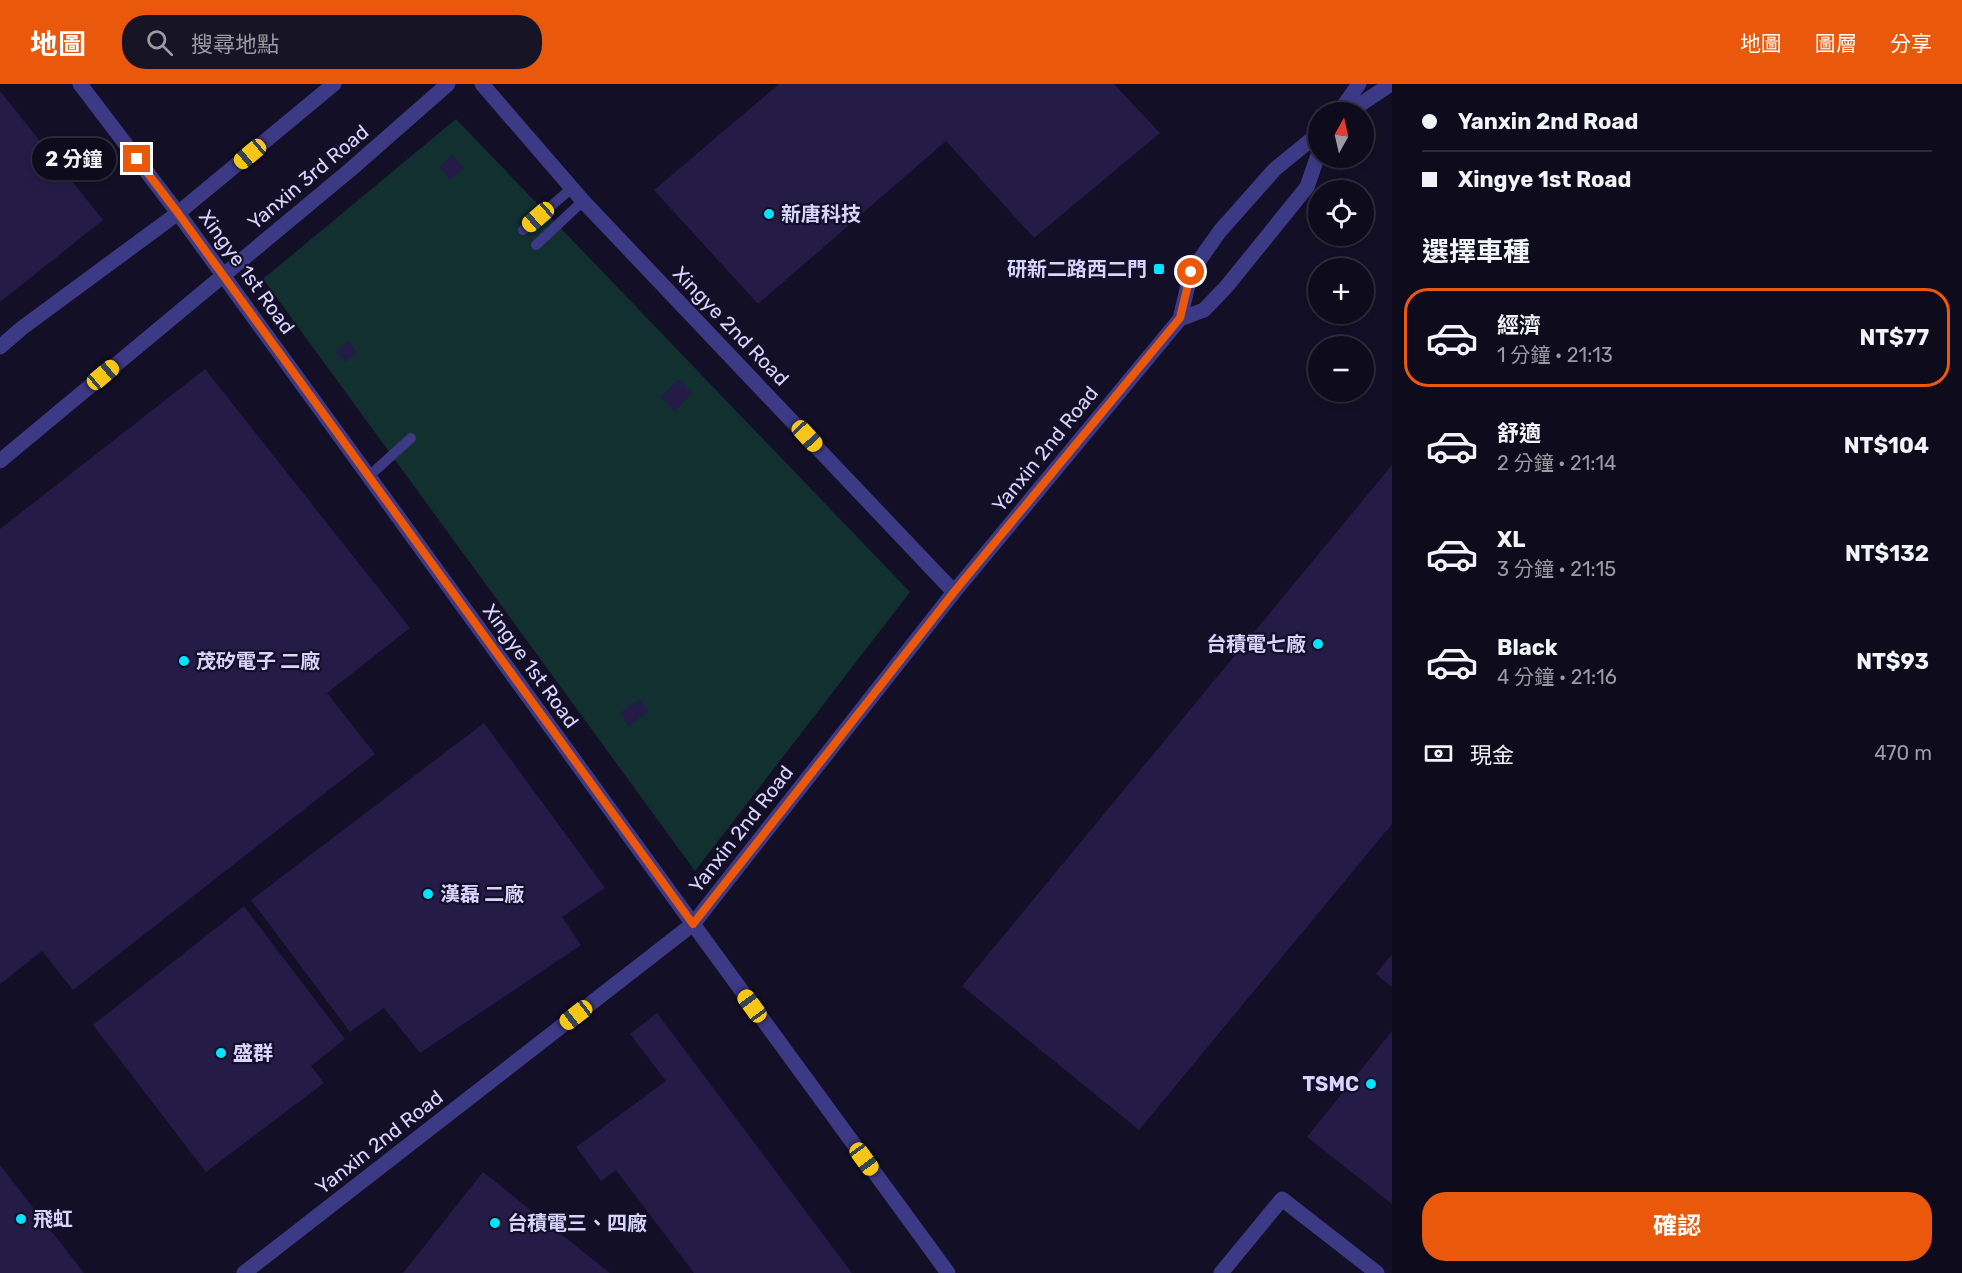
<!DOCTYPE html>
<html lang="zh-TW">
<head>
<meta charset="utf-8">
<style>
  :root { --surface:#0e0b1c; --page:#171425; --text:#f1f3f6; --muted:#9b9ba3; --line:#2e2b3b; --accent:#ea580c }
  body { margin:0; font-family:Rubik,"Noto Sans TC",sans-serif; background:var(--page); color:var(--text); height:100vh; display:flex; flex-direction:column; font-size:22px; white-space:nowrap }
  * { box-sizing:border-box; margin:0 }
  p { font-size:20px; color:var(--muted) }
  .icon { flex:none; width:33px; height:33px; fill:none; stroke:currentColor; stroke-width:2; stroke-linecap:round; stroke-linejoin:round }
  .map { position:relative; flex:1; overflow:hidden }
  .sheet { display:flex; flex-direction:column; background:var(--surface); width:570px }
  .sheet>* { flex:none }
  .banner { display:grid; align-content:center; height:132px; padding:0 30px; background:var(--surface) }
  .needle { width:39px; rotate:8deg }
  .fabs { position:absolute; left:1308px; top:18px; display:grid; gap:12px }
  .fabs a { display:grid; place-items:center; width:66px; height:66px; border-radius:50%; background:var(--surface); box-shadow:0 3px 9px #0003,0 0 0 2px var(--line); font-size:30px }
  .end { position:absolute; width:27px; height:27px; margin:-14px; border:8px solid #ea580c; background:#fff; box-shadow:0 0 0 3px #fff }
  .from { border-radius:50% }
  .bubble { position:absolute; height:42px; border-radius:21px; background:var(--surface); box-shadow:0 3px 9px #0003,0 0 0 2px var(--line); font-size:20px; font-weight:700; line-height:42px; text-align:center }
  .car { position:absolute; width:18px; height:36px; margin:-18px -9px; border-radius:8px; box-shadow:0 0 4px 2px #0007; background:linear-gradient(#f5c518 24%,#345 0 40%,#f5c518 0 76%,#345 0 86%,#f5c518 0) }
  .banner b { display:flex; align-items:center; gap:21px; height:57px; font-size:22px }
  .banner b+b { border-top:2px solid var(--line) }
  .banner i { width:15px; height:15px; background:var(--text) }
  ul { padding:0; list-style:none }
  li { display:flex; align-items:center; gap:18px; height:99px; margin:0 12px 9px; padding:0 18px; border:3px solid transparent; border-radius:24px }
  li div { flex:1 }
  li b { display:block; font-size:22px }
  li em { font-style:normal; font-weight:700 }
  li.on { border-color:var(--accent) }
  li>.icon { width:54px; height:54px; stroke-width:1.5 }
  h2 { padding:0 30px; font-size:27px; line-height:72px }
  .pay { display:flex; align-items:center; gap:15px; height:66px; padding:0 30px; font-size:22px }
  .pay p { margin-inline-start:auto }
  .cta { display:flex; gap:12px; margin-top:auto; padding:12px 30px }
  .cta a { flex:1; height:69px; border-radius:24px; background:var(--accent); color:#fff; font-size:24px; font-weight:700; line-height:69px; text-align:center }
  header { display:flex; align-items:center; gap:36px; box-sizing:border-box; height:84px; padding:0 30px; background:var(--accent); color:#fff }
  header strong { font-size:28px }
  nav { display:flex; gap:33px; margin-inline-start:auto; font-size:21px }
  .search { width:420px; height:54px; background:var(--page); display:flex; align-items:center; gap:15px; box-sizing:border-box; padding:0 21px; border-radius:24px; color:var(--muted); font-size:22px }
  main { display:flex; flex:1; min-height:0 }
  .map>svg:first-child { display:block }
  .green { fill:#12302f }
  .building { fill:#241b47 }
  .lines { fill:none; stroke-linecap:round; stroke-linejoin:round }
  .service { stroke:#3d3a85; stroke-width:10 }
  .minor { stroke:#3d3a85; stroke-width:15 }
  .route { stroke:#ea580c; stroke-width:8 }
  .poi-dot { fill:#00e5ff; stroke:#130f26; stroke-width:2 }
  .labels { text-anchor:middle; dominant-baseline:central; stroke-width:4.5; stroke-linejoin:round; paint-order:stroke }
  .street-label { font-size:20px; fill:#d9d4ff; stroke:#130f26 }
  .poi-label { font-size:20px; font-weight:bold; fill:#d9d4ff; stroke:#130f26; text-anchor:start }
</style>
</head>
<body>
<header>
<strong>地圖</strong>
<div class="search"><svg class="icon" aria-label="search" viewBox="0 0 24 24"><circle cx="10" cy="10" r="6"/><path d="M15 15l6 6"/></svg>搜尋地點</div>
<nav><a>地圖</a><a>圖層</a><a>分享</a></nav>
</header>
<main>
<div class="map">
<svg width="1392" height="1189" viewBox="0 0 1392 1189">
  <rect width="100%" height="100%" fill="#130f26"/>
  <path class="green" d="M456 35 910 508 695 787 263 195Z"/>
  <path class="building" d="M779 0H1114L1160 49 1034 154 946 57 758 220 654 106Z
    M0 7 103 136 0 218Z
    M453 71 464 84 450 96 439 83Z
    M348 257 357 268 345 278 336 267Z
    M205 285 410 544 327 609 375 670 73 906 42 867 0 900V445Z
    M678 295 692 309 675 327 661 313Z
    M1392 381V740L1139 1046 962 902Z
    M640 615 648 628 628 642 620 629Z
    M484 639 605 804 562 833 581 861 420 969 384 924 350 948 251 816Z
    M244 822 345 955 311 982 324 999 206 1088 93 941Z
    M1392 870V903L1376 890Z
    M657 929 852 1189H694L616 1086 601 1097 576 1063 666 997 630 950Z
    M1392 947V1120L1307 1053Z
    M0 1081 84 1189H0Z
    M483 1088 610 1189H403Z"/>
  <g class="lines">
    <path class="service" d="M523 146 572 104
      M536 161 583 117
      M368 393 411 354"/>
    <path class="minor" d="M80 0 178 129 693 840 948 1189
      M482 0 583 117 954 508
      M1339 28 1359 0
      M1349 28 1391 0
      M1180 235 1204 226 1227 202 1307 103 1318 71
      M0 263 22 244 178 129 334 0
      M0 377 350 86 448 0
      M244 1189 693 840 954 508 1180 235 1191 188 1220 147 1275 85 1318 50
      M1221 1189 1282 1115 1377 1189"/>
  </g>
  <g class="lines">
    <path class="route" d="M137 75 178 129 693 840 954 508 1180 234 1191 188"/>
  </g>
  <g class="poi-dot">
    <circle cx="769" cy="130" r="6"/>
    <rect x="1153" y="179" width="12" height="12" rx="3"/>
    <circle cx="1318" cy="560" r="6"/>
    <circle cx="184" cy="577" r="6"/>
    <circle cx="428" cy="810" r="6"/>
    <circle cx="221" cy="969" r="6"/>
    <circle cx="1371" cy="1000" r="6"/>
    <circle cx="21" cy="1135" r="6"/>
    <circle cx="495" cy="1139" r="6"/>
  </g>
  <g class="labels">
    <g class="street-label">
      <text transform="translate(308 93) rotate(-40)">Yanxin 3rd Road</text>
      <text transform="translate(247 188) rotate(54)">Xingye 1st Road</text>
      <text transform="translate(731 242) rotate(46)">Xingye 2nd Road</text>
      <text transform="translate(1045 365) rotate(-51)">Yanxin 2nd Road</text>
      <text transform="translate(531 582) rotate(54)">Xingye 1st Road</text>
      <text transform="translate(741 745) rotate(-52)">Yanxin 2nd Road</text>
      <text transform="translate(379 1058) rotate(-38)">Yanxin 2nd Road</text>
    </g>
    <g class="poi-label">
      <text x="781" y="130">新唐科技</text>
      <text x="1147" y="185" text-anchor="end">研新二路西二門</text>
      <text x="1306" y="560" text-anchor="end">台積電七廠</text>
      <text x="196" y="577">茂矽電子 二廠</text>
      <text x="440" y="810">漢磊 二廠</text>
      <text x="233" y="969">盛群</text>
      <text x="1359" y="1000" text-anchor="end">TSMC</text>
      <text x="33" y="1135">飛虹</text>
      <text x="507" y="1139">台積電三、四廠</text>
    </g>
  </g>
</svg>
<div class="fabs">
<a><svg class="needle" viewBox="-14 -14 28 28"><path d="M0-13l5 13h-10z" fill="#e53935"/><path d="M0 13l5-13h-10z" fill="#9b9ba3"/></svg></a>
<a><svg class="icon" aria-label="locate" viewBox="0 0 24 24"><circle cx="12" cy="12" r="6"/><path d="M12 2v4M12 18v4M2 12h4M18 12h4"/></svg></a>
<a>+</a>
<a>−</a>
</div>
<i class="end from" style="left:1191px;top:188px"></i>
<i class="end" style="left:137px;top:75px"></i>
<div class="bubble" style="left:32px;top:54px;width:84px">2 分鐘</div>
<i class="car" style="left:250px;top:70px;rotate:230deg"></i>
<i class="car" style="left:538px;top:133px;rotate:229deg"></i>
<i class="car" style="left:103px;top:291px;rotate:50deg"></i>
<i class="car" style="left:807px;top:352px;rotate:137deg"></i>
<i class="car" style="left:752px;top:922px;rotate:324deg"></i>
<i class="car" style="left:576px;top:931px;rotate:232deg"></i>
<i class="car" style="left:864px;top:1075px;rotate:144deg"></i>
</div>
<section class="sheet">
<div class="banner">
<b><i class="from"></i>Yanxin 2nd Road</b>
<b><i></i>Xingye 1st Road</b>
</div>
<h2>選擇車種</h2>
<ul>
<li class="on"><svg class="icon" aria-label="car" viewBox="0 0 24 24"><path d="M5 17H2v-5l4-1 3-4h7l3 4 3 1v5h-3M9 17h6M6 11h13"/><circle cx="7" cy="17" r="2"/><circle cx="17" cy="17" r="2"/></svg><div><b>經濟</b><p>1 分鐘 · 21:13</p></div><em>NT$77</em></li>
<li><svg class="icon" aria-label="car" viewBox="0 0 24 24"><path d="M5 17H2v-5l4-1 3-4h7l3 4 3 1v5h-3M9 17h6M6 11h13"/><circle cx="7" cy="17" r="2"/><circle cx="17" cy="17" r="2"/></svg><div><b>舒適</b><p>2 分鐘 · 21:14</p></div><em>NT$104</em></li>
<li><svg class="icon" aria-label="car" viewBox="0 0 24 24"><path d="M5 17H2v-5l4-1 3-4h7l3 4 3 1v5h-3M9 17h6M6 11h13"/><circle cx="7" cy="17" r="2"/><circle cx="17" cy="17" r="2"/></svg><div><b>XL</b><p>3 分鐘 · 21:15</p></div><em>NT$132</em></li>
<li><svg class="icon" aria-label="car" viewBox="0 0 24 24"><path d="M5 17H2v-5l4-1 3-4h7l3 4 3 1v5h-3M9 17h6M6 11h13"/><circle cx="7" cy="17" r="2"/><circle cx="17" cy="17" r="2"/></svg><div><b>Black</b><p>4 分鐘 · 21:16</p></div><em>NT$93</em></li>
</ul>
<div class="pay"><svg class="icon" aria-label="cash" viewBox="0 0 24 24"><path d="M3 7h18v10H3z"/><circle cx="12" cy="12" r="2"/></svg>現金<p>470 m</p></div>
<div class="cta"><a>確認</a></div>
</section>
</main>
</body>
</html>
